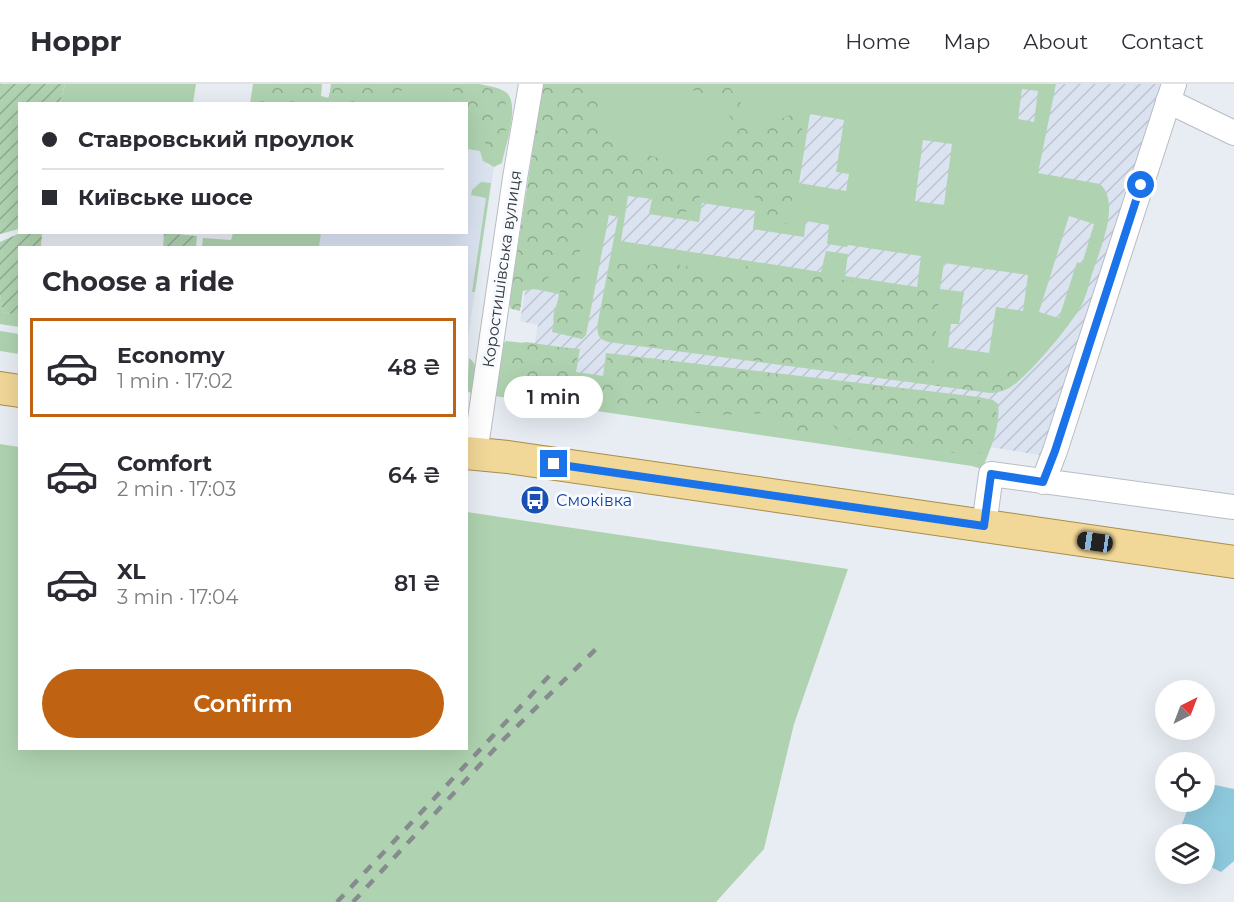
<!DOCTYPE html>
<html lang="en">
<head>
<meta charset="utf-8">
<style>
  :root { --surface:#fff; --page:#f2f2f3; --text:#2b2b33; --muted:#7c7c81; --line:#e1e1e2; --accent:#bf6313 }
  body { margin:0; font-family:Montserrat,sans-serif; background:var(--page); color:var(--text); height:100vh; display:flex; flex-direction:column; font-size:22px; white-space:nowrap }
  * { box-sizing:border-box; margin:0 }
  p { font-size:20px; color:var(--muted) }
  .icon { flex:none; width:33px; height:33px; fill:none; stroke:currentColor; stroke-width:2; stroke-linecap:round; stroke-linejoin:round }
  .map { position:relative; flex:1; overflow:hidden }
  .drawer { position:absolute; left:18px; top:162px; width:450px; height:504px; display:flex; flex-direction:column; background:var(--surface); border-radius:0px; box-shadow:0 6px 24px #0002 }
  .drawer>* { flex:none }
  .banner { position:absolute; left:18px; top:18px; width:450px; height:132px; border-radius:0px; box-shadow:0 6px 24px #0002; display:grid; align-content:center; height:132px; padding:0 24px; background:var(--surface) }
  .needle { width:39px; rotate:42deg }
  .buttons { position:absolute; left:1155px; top:596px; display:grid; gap:12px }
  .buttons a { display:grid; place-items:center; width:60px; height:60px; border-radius:50%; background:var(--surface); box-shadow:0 6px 24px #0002; font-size:30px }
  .end { position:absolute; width:27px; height:27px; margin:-14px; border:8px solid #1a73e8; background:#fff; box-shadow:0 0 0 3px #fff }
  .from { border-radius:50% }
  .bubble { position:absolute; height:42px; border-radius:21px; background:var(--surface); box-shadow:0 6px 24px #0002; font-size:20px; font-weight:600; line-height:42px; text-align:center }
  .car { position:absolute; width:18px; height:36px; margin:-18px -9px; border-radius:8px; box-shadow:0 0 4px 2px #0007; background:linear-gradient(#222 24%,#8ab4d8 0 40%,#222 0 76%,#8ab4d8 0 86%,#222 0) }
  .banner b { display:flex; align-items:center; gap:21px; height:57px; font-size:22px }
  .banner b+b { border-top:2px solid var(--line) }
  .banner i { width:15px; height:15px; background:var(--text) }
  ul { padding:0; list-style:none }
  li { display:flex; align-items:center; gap:18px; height:99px; margin:0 12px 9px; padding:0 12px; border:3px solid transparent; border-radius:0px }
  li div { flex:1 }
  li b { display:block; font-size:22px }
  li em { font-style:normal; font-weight:600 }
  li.on { border-color:var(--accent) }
  li>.icon { width:54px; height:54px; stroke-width:1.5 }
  h2 { padding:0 24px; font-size:27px; line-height:72px }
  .cta { display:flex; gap:12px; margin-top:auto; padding:12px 24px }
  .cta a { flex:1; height:69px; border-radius:36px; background:var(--accent); color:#fff; font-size:24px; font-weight:600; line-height:69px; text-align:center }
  header { display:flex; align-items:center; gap:36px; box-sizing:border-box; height:84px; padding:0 30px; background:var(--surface); border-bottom:2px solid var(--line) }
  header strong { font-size:28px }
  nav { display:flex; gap:33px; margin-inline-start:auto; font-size:21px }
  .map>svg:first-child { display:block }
  .built { fill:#dbe3f1 }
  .industrial { fill:url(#industrial-furrows) }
  .grass { fill:#afd3b0; fill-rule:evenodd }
  .forest { fill:url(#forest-crowns) }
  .garden { fill:url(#garden-furrows) }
  .water { fill:#8ecade }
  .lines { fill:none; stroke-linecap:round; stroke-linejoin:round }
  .minor-casing { stroke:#b8bcc4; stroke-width:26 }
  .major-casing { stroke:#a88e4a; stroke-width:34 }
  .minor { stroke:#fff; stroke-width:24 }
  .major { stroke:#f1d798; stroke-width:32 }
  .rail { stroke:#878b90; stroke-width:4.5; stroke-dasharray:10 10; stroke-linecap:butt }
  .route { stroke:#1a73e8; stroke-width:8 }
  .labels { text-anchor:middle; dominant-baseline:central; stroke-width:6; stroke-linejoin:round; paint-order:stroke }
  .street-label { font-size:16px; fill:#343639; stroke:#f7fafe }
  .transit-label { font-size:16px; fill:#164399; stroke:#f7fafe; text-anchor:start }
</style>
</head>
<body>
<header>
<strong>Hoppr</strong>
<nav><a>Home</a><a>Map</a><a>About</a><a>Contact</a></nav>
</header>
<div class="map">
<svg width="1234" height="818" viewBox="0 0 1234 818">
  <defs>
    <pattern id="industrial-furrows" width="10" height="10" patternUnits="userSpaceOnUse" patternTransform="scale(1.5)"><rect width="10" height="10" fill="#dbe3f1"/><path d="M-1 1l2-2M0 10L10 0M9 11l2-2" fill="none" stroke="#bdc3cf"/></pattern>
    <pattern id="forest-crowns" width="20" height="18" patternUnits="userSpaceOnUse" patternTransform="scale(1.5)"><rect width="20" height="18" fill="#afd3b0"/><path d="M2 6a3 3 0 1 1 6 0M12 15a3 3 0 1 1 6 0" fill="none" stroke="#8fac90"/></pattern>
    <pattern id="garden-furrows" width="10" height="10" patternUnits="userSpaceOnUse" patternTransform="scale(1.5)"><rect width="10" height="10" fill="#afd3b0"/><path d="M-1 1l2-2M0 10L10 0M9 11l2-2" fill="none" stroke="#8fac90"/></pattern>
  </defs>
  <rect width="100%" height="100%" fill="#e8edf4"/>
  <path class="built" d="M467 65 480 67 488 81 494 83 467 260 466 164H319L321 149 466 148Z"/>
  <path class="industrial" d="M560 0H1167L1045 372 530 287 538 241 520 237Z"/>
  <path class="grass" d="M65 0H196L193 19 60 20Z
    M253 0H322L321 12 329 14 331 0H479C488 2 499 3 507 9 520 22 505 63 502 79L494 83 483 77 480 67 467 65 466 20H250Z
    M543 0H1056L1038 89 1100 100C1121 119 1100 165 1093 187 1089 198 1087 212 1081 222 1071 241 1030 290 1012 302 1005 307 999 308 991 309L608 258C599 255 598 252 597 243L618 133 609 131 586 251 582 255 552 248 559 210 524 203 512 225 510 224ZM1022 5 1038 7 1034 38 1018 35ZM810 30 844 36 836 88 849 90 846 107 799 99ZM923 56 952 60 944 121 915 117ZM628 112 652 115 649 130 699 138 702 119 755 127 753 145 804 153 806 137 829 141 827 160 847 163 848 161 921 172 917 203 845 192 848 170 826 167 821 188 621 157ZM1069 132 1094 140 1082 180 1077 178 1059 234 1039 228ZM944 179 1028 191 1023 227 996 223 989 269 948 263 951 240H959L964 208 940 205Z
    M481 98 491 99 475 208H472L486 114 471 111 472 106Z
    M233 149V148L321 149 319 163H202L203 154 231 156Z
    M0 211 3 228 19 232V243L0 240Z
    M0 247 19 250V270L0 267Z
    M506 257 580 265 576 288 603 292 606 269 979 313 993 316 998 320C1001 342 990 366 982 385L972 382 495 312 502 261Z
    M469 274C481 283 474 296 471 309L467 307Z
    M0 360 19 363 20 664H466L467 428 848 485 794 640 764 765 716 818H0Z"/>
  <path class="forest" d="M258 0H320L317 19H255Z
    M332 0H419L382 14 368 15 361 19H327Z
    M423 0C440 0 489 0 501 9 506 15 507 24 507 31 507 42 505 54 500 63L494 65 486 63 481 37 467 30 466 20 461 19 452 5 433 0Z
    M543 0H597L600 3 604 15C600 23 594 31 598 41 599 44 603 50 605 52 615 61 676 82 689 80 710 78 730 59 734 39L723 21 699 12 687 0H727L755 39 774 41C782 34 788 30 799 31 808 41 796 73 793 86 792 90 790 95 791 100 791 122 803 144 768 142L763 135 764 122C748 100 726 111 703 109 698 114 693 123 687 127 679 132 662 133 656 124 653 120 655 115 650 112 642 107 629 108 621 109L605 124 602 136 586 156 580 167V207L587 227 586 241 581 250C571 254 564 250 555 243 547 224 571 209 554 192L547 194 539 204 523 207 520 227 512 225 509 220Z
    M661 179C692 178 714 198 745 182L919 207 928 205 939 212 933 284 936 288H940L948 276C965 278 983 289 1001 287 1011 286 1013 277 1023 279 1028 297 1006 307 991 309L606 256 600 246 609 184 612 181 618 180 649 181Z
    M527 258 577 266C580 274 573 280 574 289 582 294 595 296 604 293L606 277 609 270H613L975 314 992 322 998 331C993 349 997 364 976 371L866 361 852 357 842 351 828 336 813 333 809 339 808 348 804 351 794 349 771 329 715 331 586 316 557 308 532 300 508 284 506 272 513 260Z"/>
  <path class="garden" d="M0 0H65L60 19 20 20 19 145 0 150Z
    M20 149H42L41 163 20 164 19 232 3 228 0 211V158Z
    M164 149 197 152 196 163H163Z"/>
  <path class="water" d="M1205 701H1215L1234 705V777L1221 788 1205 780 1204 750H1178L1191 717H1204Z"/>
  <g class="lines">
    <g class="minor-casing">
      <path id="minor" d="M1168 17 1234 49
        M475 370 515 94 531 0
        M1043 398 1055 367 1174 0
        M984 442 991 390 1234 423"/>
    </g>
    <g class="major-casing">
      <path id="major" d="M0 304 20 307
        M466 369 508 373 1234 478"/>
    </g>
    <use href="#minor" class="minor"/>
    <use href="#major" class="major"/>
    <path class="rail" d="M337 818 551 590
      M353 818 502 657 598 563"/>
  </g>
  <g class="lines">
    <path class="route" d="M554 380 984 442 991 390 1043 398 1055 367 1141 101"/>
  </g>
  <defs>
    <g id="bus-disc" transform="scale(1.5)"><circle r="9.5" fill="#1a4fb4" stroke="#f7fafe"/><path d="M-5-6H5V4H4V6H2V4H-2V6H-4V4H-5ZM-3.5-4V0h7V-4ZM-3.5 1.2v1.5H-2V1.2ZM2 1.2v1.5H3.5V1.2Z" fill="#fff"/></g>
  </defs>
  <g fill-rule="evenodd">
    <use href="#bus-disc" x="535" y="416"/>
  </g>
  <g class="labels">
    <g class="street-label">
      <text transform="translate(502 185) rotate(-82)">Коростишівська вулиця</text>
    </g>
    <g class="transit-label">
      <text x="556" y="416">Смоківка</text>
    </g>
  </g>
</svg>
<div class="buttons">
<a><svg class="needle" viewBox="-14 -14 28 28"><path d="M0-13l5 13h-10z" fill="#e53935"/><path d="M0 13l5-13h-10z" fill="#7c7c81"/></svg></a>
<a><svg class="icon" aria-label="locate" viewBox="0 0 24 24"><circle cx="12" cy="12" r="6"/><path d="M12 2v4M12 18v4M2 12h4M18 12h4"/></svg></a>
<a><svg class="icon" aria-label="layers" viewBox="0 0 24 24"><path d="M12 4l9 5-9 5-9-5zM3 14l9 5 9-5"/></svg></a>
</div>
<i class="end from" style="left:1141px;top:101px"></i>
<i class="end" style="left:554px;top:380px"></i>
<div class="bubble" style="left:504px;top:292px;width:99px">1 min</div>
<i class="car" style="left:1095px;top:458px;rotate:278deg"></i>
<div class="banner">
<b><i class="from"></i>Ставровський проулок</b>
<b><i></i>Київське шосе</b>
</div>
<section class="drawer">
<h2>Choose a ride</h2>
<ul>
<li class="on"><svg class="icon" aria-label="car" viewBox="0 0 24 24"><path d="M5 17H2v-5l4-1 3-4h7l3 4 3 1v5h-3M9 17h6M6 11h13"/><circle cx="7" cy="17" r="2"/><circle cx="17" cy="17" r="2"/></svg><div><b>Economy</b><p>1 min · 17:02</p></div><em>48 ₴</em></li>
<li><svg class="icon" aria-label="car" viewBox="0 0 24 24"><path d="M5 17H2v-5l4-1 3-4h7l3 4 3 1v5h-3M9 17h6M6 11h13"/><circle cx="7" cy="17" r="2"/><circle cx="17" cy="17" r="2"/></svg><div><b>Comfort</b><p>2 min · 17:03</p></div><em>64 ₴</em></li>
<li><svg class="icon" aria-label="car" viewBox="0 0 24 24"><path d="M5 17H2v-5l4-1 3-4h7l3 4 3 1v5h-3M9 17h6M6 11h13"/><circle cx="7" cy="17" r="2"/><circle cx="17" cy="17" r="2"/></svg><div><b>XL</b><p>3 min · 17:04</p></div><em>81 ₴</em></li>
</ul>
<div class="cta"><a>Confirm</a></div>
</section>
</div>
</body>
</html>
